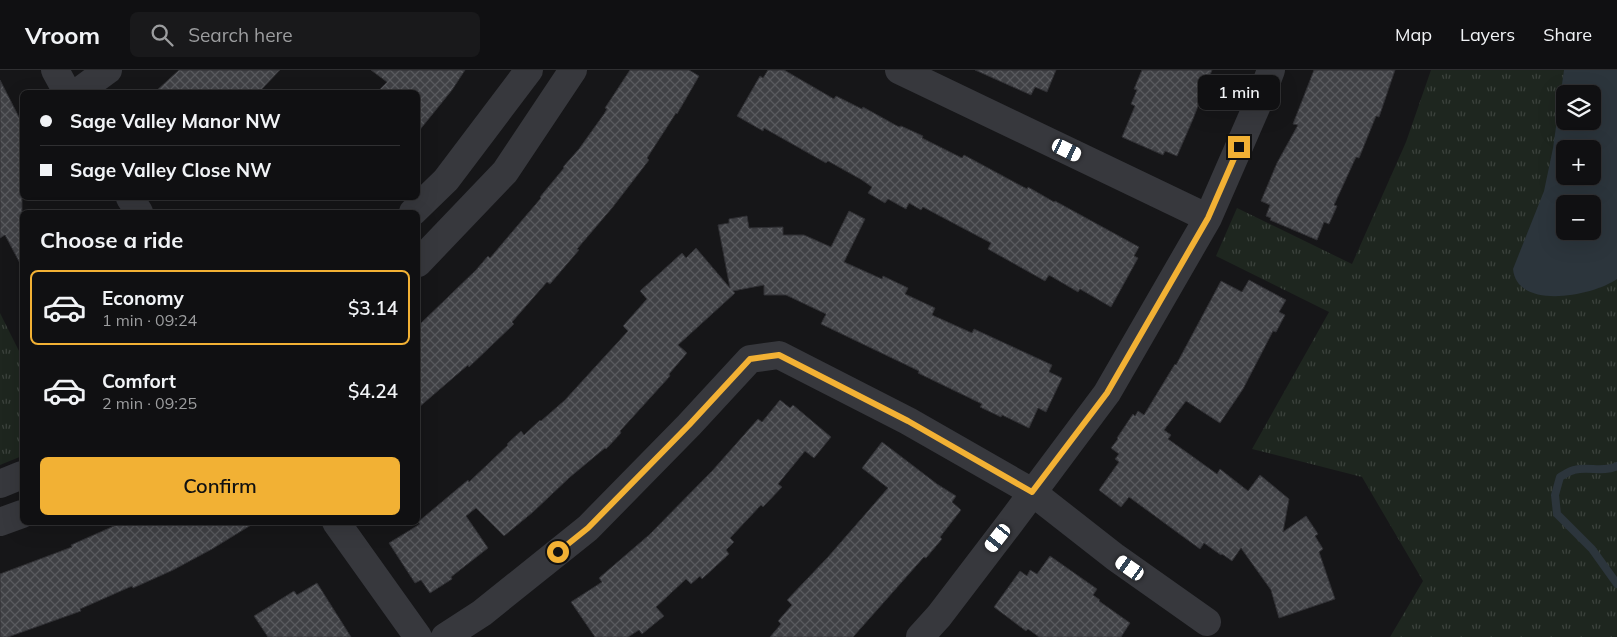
<!DOCTYPE html>
<html lang="en">
<head>
<meta charset="utf-8">
<style>
  :root { --surface:#101012; --page:#19191b; --text:#f1f3f6; --muted:#9c9d9f; --line:#303032; --accent:#f2b134 }
  body { margin:0; font-family:Mulish,sans-serif; background:var(--page); color:var(--text); height:100vh; display:flex; flex-direction:column; font-size:19px; white-space:nowrap }
  * { box-sizing:border-box; margin:0 }
  p { font-size:16px; color:var(--muted) }
  .icon { flex:none; width:28px; height:28px; fill:none; stroke:currentColor; stroke-width:2; stroke-linecap:round; stroke-linejoin:round }
  .map { position:relative; flex:1; overflow:hidden }
  .side { position:absolute; left:20px; top:140px; width:400px; height:315px; display:flex; flex-direction:column; background:var(--surface); border-radius:8px; box-shadow:0 5px 20px #0002,0 0 0 1px var(--line) }
  .side>* { flex:none }
  .top-card { position:absolute; left:20px; top:20px; width:400px; height:110px; border-radius:8px; box-shadow:0 5px 20px #0002,0 0 0 1px var(--line); display:grid; align-content:center; height:110px; padding:0 20px; background:var(--surface) }
  .tools { position:absolute; left:1556px; top:15px; display:grid; gap:10px }
  .tools a { display:grid; place-items:center; width:45px; height:45px; border-radius:8px; background:var(--surface); box-shadow:0 5px 20px #0002,0 0 0 1px var(--line); font-size:25px }
  .end { position:absolute; width:22px; height:22px; margin:-11px; border:6px solid #f2b134; background:#111; box-shadow:0 0 0 2px #111 }
  .from { border-radius:50% }
  .bubble { position:absolute; height:35px; border-radius:8px; background:var(--surface); box-shadow:0 5px 20px #0002,0 0 0 1px var(--line); font-size:16px; font-weight:600; line-height:35px; text-align:center }
  .car { position:absolute; width:15px; height:30px; margin:-15px -8px; border-radius:6px; box-shadow:0 0 4px 1px #0007; background:linear-gradient(#fff 24%,#345 0 40%,#fff 0 76%,#345 0 86%,#fff 0) }
  .top-card b { display:flex; align-items:center; gap:18px; height:48px; font-size:19px }
  .top-card b+b { border-top:1px solid var(--line) }
  .top-card i { width:12px; height:12px; background:var(--text) }
  ul { padding:0; list-style:none }
  li { display:flex; align-items:center; gap:15px; height:75px; margin:0 10px 8px; padding:0 10px; border:2px solid transparent; border-radius:8px }
  li div { flex:1 }
  li b { display:block; font-size:19px }
  li em { font-style:normal; font-weight:600 }
  li.selected { border-color:var(--accent) }
  li>.icon { width:45px; height:45px; stroke-width:1.5 }
  h2 { padding:0 20px; font-size:22px; line-height:60px }
  .button { display:flex; gap:10px; margin-top:auto; padding:10px 20px }
  .button a { flex:1; height:58px; border-radius:8px; background:var(--accent); color:#111; font-size:20px; font-weight:600; line-height:58px; text-align:center }
  header { display:flex; align-items:center; gap:30px; box-sizing:border-box; height:70px; padding:0 25px; background:var(--surface); border-bottom:1px solid var(--line) }
  header strong { font-size:24px }
  nav { display:flex; gap:28px; margin-inline-start:auto; font-size:18px }
  .search { width:350px; height:45px; background:var(--page); display:flex; align-items:center; gap:12px; box-sizing:border-box; padding:0 18px; border-radius:8px; color:var(--muted); font-size:19px }
  .map>svg:first-child { display:block }
  .grass { fill:url(#grass-tufts); fill-rule:evenodd }
  .water { fill:#2c353c; fill-rule:evenodd }
  .lines { fill:none; stroke-linecap:round; stroke-linejoin:round }
  .stream { stroke:#2c353c; stroke-width:8 }
  .building { fill:url(#building-cross-hatch); stroke:#303034 }
  .street { stroke:#37383d; stroke-width:28 }
  .route { stroke:#f2b134; stroke-width:6 }
</style>
</head>
<body>
<header>
<strong>Vroom</strong>
<div class="search"><svg class="icon" aria-label="search" viewBox="0 0 24 24"><circle cx="10" cy="10" r="6"/><path d="M15 15l6 6"/></svg>Search here</div>
<nav><a>Map</a><a>Layers</a><a>Share</a></nav>
</header>
<div class="map">
<svg width="1617" height="567" viewBox="0 0 1617 567">
  <defs>
    <pattern id="grass-tufts" width="24" height="20" patternUnits="userSpaceOnUse" patternTransform="scale(1.25)"><rect width="24" height="20" fill="#1e261f"/><path d="M3 7l-1-3M5 7V3M7 7l1-3M15 17l-1-3M17 17v-4M19 17l1-3" fill="none" stroke="#3c433d"/></pattern>
    <pattern id="building-cross-hatch" width="8" height="8" patternUnits="userSpaceOnUse" patternTransform="scale(1.25)"><rect width="8" height="8" fill="#404145"/><path d="M0 0l8 8M0 8l8-8" fill="none" stroke="#595a5e"/></pattern>
  </defs>
  <rect width="100%" height="100%" fill="#161618"/>
  <path class="grass" d="M1431 0H1617V567H1390L1423 511 1362 407 1252 379 1329 242 1216 186 1237 138 1352 194 1406 72ZM1565 24H1592V51H1565ZM1565 79H1592V106H1565ZM1565 134H1592V161H1565Z
    M0 243 22 287V386L0 395Z"/>
  <path class="water" d="M1564 0H1617V209C1593 226 1517 241 1513 199L1544 121 1553 78ZM1565 24H1592V51H1565ZM1565 79H1592V106H1565ZM1565 134H1592V161H1565Z"/>
  <g class="lines">
    <path class="stream" d="M1617 396C1603 403 1589 396 1574 400 1569 401 1564 405 1560 407L1555 425 1557 444 1592 479 1617 514"/>
  </g>
  <path class="building" d="M179 0H280L259 22H155Z
    M371 0H465L452 20 418 62V22H377L387 12Z
    M630 0H689L699 6 677 44 676 43 647 88 649 90 612 138 577 179 579 180 550 214 547 212 512 252 514 254 469 297 468 295 418 338V256L476 200 488 186 490 188 541 128 540 127 564 98 563 97 579 79 604 44 607 39 605 38Z
    M768 0H784L834 29 836 26 862 39 863 37 899 57 901 56 923 66 922 68 962 88 964 85 1027 119 1028 117 1054 132 1055 131 1139 177 1134 186 1138 188 1111 237 1080 219 1078 222 1049 205 1045 211 988 179 991 173 923 137 921 140 909 133 906 139 888 129 885 133 868 123 872 117 862 110 828 91 826 93 764 58 763 61 737 46 760 6 763 8Z
    M975 0H1056L1047 22 1035 17 1031 25Z
    M1142 0H1212L1193 49 1177 86 1165 81 1163 85 1122 67 1135 36 1131 34 1137 20 1134 19Z
    M1314 0H1395L1379 47 1376 46 1359 88 1356 87 1334 135 1337 136 1329 154 1324 152 1317 170 1270 150 1271 148 1266 146 1270 135 1261 131 1277 93 1298 55 1293 54Z
    M0 10 22 53V197L5 165 0 168Z
    M849 141 865 149 844 192 882 209 883 206 908 218 905 224 935 238 932 245 972 263 974 259 1052 295 1049 302 1062 308 1046 342 1038 338 1029 358 1002 345 1001 347 980 337 982 334 918 303 919 301 821 254 826 244 786 225H764V215L733 221 735 223 678 275 687 283 669 304 670 306 620 361 621 363 606 379 605 378 570 407 533 442 504 466 476 438 466 446 488 478 451 507 452 509 430 523 421 510 415 513 389 473 420 454 418 452 468 410 469 412 508 375 507 374 521 361 524 365 540 350 541 351 565 330 628 261 623 256 647 229 640 221 682 183 686 188 696 178 730 218 718 155 729 153V149L747 146 749 158 783 157V165H804L831 177Z
    M1249 210 1286 230 1279 242 1285 245 1276 262 1273 261 1243 319 1220 353 1186 331 1164 360 1171 365 1168 369 1217 404 1220 399 1248 421 1260 405 1289 429 1283 462 1306 446 1318 464 1315 466 1323 479 1319 482 1335 529 1279 548 1271 520 1241 478 1232 491 1222 484 1221 485 1204 473 1200 479 1129 427 1121 437 1099 420 1119 392 1115 389 1119 384 1111 378 1118 369 1117 368 1133 344 1135 346 1138 341 1144 345 1175 294 1176 295 1221 211 1242 222Z
    M780 330 790 338 793 335 831 367 814 388 805 381 778 414 782 417 763 437 761 435 730 468 734 472 726 480 729 484 702 509 700 506 691 514 686 509 656 537 664 546 642 564 639 560 628 567H595L571 532 602 512 599 508 649 465 713 400 758 349 762 352Z
    M882 372 937 414 956 426 952 432 961 440 940 467 942 469 926 488 924 487 853 567H770L781 554 778 551 792 535 787 530 828 487 888 418 862 398Z
    M123 452H256L212 479 173 500 133 518 132 516 80 539 81 541 8 567H0V504L72 477 71 475Z
    M1050 486 1097 519 1093 525 1100 530 1099 531 1130 553 1121 567H1039L1028 559 1026 561 994 537 1020 501 1027 506 1030 500 1037 504Z
    M317 513 351 567H268L254 546 294 521 297 525Z"/>
  <g class="lines">
    <path class="street" d="M55 0 67 22
      M899 0 1208 148
      M78 22 108 0
      M130 128 139 142
      M413 142 446 110 529 0
      M418 193 505 102 573 0
      M0 414 22 405
      M0 452 22 444
      M336 452 418 567
      M445 567 482 543 588 458 689 355 750 289 779 285 908 351 1032 422 1115 487 1207 552
      M920 567 939 546 1010 453 1107 323 1208 148 1262 24 1271 0"/>
  </g>
  <g class="lines">
    <path class="route" d="M558 482 588 458 689 355 750 289 779 285 908 351 1032 422 1107 323 1208 148 1239 77"/>
  </g>
</svg>
<div class="tools">
<a><svg class="icon" aria-label="layers" viewBox="0 0 24 24"><path d="M12 4l9 5-9 5-9-5zM3 14l9 5 9-5"/></svg></a>
<a>+</a>
<a>−</a>
</div>
<i class="end from" style="left:558px;top:482px"></i>
<i class="end" style="left:1239px;top:77px"></i>
<div class="bubble" style="left:1198px;top:5px;width:82px">1 min</div>
<i class="car" style="left:1067px;top:80px;rotate:116deg"></i>
<i class="car" style="left:998px;top:468px;rotate:218deg"></i>
<i class="car" style="left:1130px;top:498px;rotate:305deg"></i>
<div class="top-card">
<b><i class="from"></i>Sage Valley Manor NW</b>
<b><i></i>Sage Valley Close NW</b>
</div>
<section class="side">
<h2>Choose a ride</h2>
<ul>
<li class="selected"><svg class="icon" aria-label="car" viewBox="0 0 24 24"><path d="M5 17H2v-5l4-1 3-4h7l3 4 3 1v5h-3M9 17h6M6 11h13"/><circle cx="7" cy="17" r="2"/><circle cx="17" cy="17" r="2"/></svg><div><b>Economy</b><p>1 min · 09:24</p></div><em>$3.14</em></li>
<li><svg class="icon" aria-label="car" viewBox="0 0 24 24"><path d="M5 17H2v-5l4-1 3-4h7l3 4 3 1v5h-3M9 17h6M6 11h13"/><circle cx="7" cy="17" r="2"/><circle cx="17" cy="17" r="2"/></svg><div><b>Comfort</b><p>2 min · 09:25</p></div><em>$4.24</em></li>
</ul>
<div class="button"><a>Confirm</a></div>
</section>
</div>
</body>
</html>
